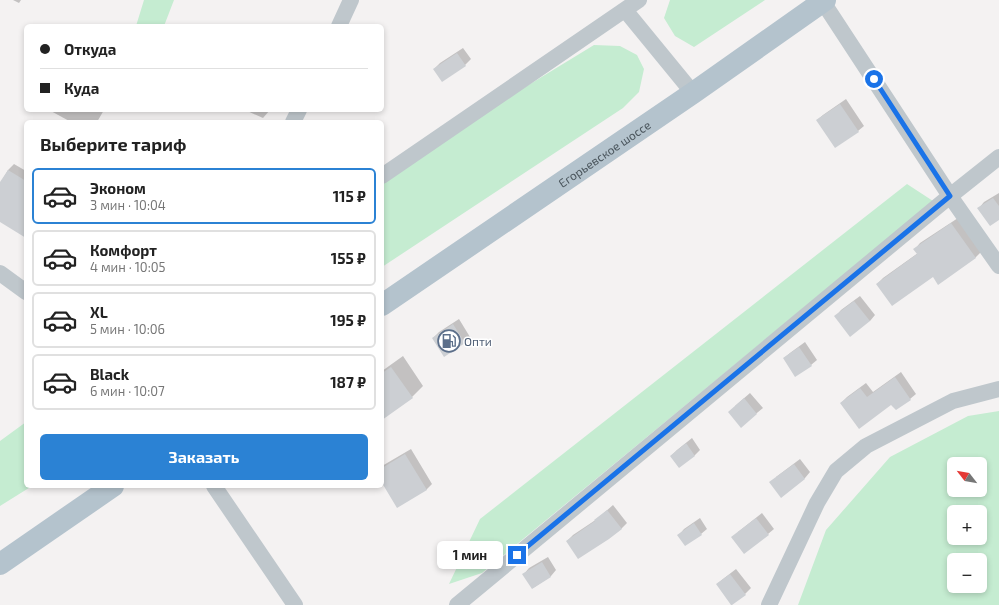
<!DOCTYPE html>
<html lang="ru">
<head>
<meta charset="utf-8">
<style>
  :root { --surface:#fff; --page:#f6f6f6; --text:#222; --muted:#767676; --line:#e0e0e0; --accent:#2b82d4 }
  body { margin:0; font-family:"Exo 2",sans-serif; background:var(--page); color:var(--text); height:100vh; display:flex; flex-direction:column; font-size:15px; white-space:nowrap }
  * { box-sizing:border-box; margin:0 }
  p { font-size:13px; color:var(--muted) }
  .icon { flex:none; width:22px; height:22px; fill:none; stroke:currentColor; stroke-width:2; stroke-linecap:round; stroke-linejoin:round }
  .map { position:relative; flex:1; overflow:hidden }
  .details { position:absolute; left:24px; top:120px; width:360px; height:368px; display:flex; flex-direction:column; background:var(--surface); border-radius:6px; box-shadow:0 2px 6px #0003 }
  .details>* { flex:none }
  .top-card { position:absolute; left:24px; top:24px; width:360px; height:88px; border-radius:6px; box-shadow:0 2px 6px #0003; display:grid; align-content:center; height:88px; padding:0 16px; background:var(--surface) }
  .needle { width:26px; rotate:301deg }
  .controls { position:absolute; left:947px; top:457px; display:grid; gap:8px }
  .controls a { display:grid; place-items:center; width:40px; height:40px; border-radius:6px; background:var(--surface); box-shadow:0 2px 6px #0003; font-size:20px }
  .end { position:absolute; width:18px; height:18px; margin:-9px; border:5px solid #1a73e8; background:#fff; box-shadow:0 0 0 2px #fff }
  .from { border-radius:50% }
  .bubble { position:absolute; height:28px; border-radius:6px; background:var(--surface); box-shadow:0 2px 6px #0003; font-size:13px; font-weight:700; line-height:28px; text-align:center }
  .top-card b { display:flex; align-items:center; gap:14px; height:38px; font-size:15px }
  .top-card b+b { border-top:1px solid var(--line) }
  .top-card i { width:10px; height:10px; background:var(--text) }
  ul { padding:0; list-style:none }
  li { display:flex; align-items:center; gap:12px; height:56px; margin:0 8px 6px; padding:0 8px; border:2px solid var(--line); border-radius:6px }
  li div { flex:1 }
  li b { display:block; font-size:15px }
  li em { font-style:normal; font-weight:700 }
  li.current { border-color:var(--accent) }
  li>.icon { width:36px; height:36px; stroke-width:1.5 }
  h2 { padding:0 16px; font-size:18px; line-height:48px }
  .action { display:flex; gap:8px; margin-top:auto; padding:8px 16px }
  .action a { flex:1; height:46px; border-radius:6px; background:var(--accent); color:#fff; font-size:16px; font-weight:700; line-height:46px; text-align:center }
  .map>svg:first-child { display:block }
  .green { fill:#c5ecd1; fill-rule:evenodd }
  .shadow { fill:#0003 }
  .building { fill:#cccfd3 }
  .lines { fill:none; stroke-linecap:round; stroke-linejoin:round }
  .minor { stroke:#bfc7cc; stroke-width:16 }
  .primary { stroke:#b4c3cd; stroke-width:22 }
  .route { stroke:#1a73e8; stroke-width:5 }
  .labels { text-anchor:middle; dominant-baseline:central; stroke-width:3; stroke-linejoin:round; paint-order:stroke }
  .street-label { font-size:12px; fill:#4b565d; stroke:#fff }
  .service-label { font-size:12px; fill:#4e5e75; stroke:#fff; text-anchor:start }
</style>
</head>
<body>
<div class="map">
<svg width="999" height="605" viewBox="0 0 999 605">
  <rect width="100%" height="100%" fill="#f4f2f2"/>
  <path class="green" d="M144 0H174L164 26H136Z
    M670 0H765L694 47 675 36 664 18Z
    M594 45 620 46 637 55 644 69 639 92 623 108 382 267V180L432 144Z
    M907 184 933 201 482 573 449 584 480 519Z
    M999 411V605H798L826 530 890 457 968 416ZM954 464H980V490H954ZM954 512H980V538H954ZM954 560H980V586H954Z
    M26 422V486H32L0 506V441Z"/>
  <path class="shadow" d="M13 0H21L19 3Z
    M463 48 471 59 465 65 434 69 440 63Z
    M846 99 864 126 858 131 817 120 823 115Z
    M49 110H104L97 122H71Z
    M245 110H270L263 118Z
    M14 164 26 171V232L0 213V184L8 170Z
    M999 193V219L979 208 984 202Z
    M958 218 981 252 975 258 933 275 877 284 883 278 918 253 915 249 920 243Z
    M860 296 875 315 870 321 836 316 841 310Z
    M459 319 470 337 465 343 433 338 439 332Z
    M805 342 817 360 811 365 784 358 790 353Z
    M403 356 423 386 412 397 382 418V371Z
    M901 372 916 394 910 399 841 403 847 397 866 383 873 392Z
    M750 393 763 408 741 426 735 406Z
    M692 438 700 450 695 455 679 467 671 456 677 450Z
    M411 449 432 484 426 490 382 481V466Z
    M800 459 810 472 805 478 781 496 776 477Z
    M613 505 627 523 621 529 567 541 573 535 597 519Z
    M762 513 774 529 768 534 738 532Z
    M700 518 707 529 701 534 679 535 684 529Z
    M548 557 556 570 551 576 533 588 524 574 529 568Z
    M736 569 751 588 745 594 717 584 723 579Z"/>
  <path class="building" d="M457 53 466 66 442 82 433 69Z
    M840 104 859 132 835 148 816 120Z
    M8 170 26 181V238L0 222V182Z
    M993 198 999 206V220L990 226 977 208Z
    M951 223 976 258 938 285 933 277 892 306 876 284 917 254 913 249Z
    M854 301 870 321 850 337 834 316Z
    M453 324 465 343 444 357 432 338Z
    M799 347 812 366 795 377 783 358Z
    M391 367 413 398 382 420V373Z
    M895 377 911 400 896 410 891 405 859 429 840 403 860 388 867 397Z
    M744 398 757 414 741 428 728 412Z
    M686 443 695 456 679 468 670 456Z
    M405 454 427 490 397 508 382 483V468Z
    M794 464 805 479 781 498 769 482Z
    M607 510 622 529 609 539 578 559 566 541 595 521 594 520Z
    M756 518 769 535 744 554 731 537Z
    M694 523 702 535 685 546 677 535Z
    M542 562 551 577 532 589 522 574Z
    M730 574 746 595 732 605H731L716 584Z"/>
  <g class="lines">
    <path class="minor" d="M823 2 950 196 999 266
      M625 10 693 93
      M339 26 351 0
      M293 122 299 110
      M382 176 639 0
      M0 273 26 292
      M214 486 295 605
      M457 605 950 196 999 157
      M769 605 817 503 836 471 866 446 953 401 999 389"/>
    <g class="primary">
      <path id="s1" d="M382 305 693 93 825 0"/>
      <path d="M0 564 113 486"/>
    </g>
  </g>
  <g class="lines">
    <path class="route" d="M517 555 950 196 874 79"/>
  </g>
  <defs>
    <g id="fuel-ring" transform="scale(1.15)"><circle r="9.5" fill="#fff" stroke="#5c6f8a" stroke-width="1.5"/><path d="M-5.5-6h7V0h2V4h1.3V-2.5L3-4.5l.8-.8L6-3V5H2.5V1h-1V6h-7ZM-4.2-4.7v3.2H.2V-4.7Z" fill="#5c6f8a"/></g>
  </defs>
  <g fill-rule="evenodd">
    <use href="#fuel-ring" x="449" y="341"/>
  </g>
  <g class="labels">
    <g class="street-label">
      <text stroke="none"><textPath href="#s1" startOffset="269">Егорьевское шоссе</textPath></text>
    </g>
    <g class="service-label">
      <text x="464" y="341">Опти</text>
    </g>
  </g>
</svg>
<div class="controls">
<a><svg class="needle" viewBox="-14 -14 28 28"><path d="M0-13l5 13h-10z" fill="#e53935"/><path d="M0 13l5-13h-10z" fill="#767676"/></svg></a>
<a>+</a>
<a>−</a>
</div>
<i class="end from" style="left:874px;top:79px"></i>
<i class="end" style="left:517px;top:555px"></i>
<div class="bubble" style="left:437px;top:541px;width:66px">1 мин</div>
<div class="top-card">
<b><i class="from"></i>Откуда</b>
<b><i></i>Куда</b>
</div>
<section class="details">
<h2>Выберите тариф</h2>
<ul>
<li class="current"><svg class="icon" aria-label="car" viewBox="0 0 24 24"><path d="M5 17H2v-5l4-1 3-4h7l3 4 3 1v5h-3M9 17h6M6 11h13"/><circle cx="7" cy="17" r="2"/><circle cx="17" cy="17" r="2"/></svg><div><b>Эконом</b><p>3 мин · 10:04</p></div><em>115 ₽</em></li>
<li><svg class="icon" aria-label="car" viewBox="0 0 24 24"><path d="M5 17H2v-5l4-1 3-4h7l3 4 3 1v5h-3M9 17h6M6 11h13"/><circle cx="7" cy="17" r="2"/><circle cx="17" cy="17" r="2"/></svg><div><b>Комфорт</b><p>4 мин · 10:05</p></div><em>155 ₽</em></li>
<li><svg class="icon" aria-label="car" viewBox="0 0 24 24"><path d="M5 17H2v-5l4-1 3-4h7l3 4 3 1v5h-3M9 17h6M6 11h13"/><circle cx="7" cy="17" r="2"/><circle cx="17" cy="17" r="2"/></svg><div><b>XL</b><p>5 мин · 10:06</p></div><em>195 ₽</em></li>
<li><svg class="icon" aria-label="car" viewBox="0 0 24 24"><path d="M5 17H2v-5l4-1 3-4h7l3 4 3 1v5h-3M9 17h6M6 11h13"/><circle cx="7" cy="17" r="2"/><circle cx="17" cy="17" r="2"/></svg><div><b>Black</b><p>6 мин · 10:07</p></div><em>187 ₽</em></li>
</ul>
<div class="action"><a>Заказать</a></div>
</section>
</div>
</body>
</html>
